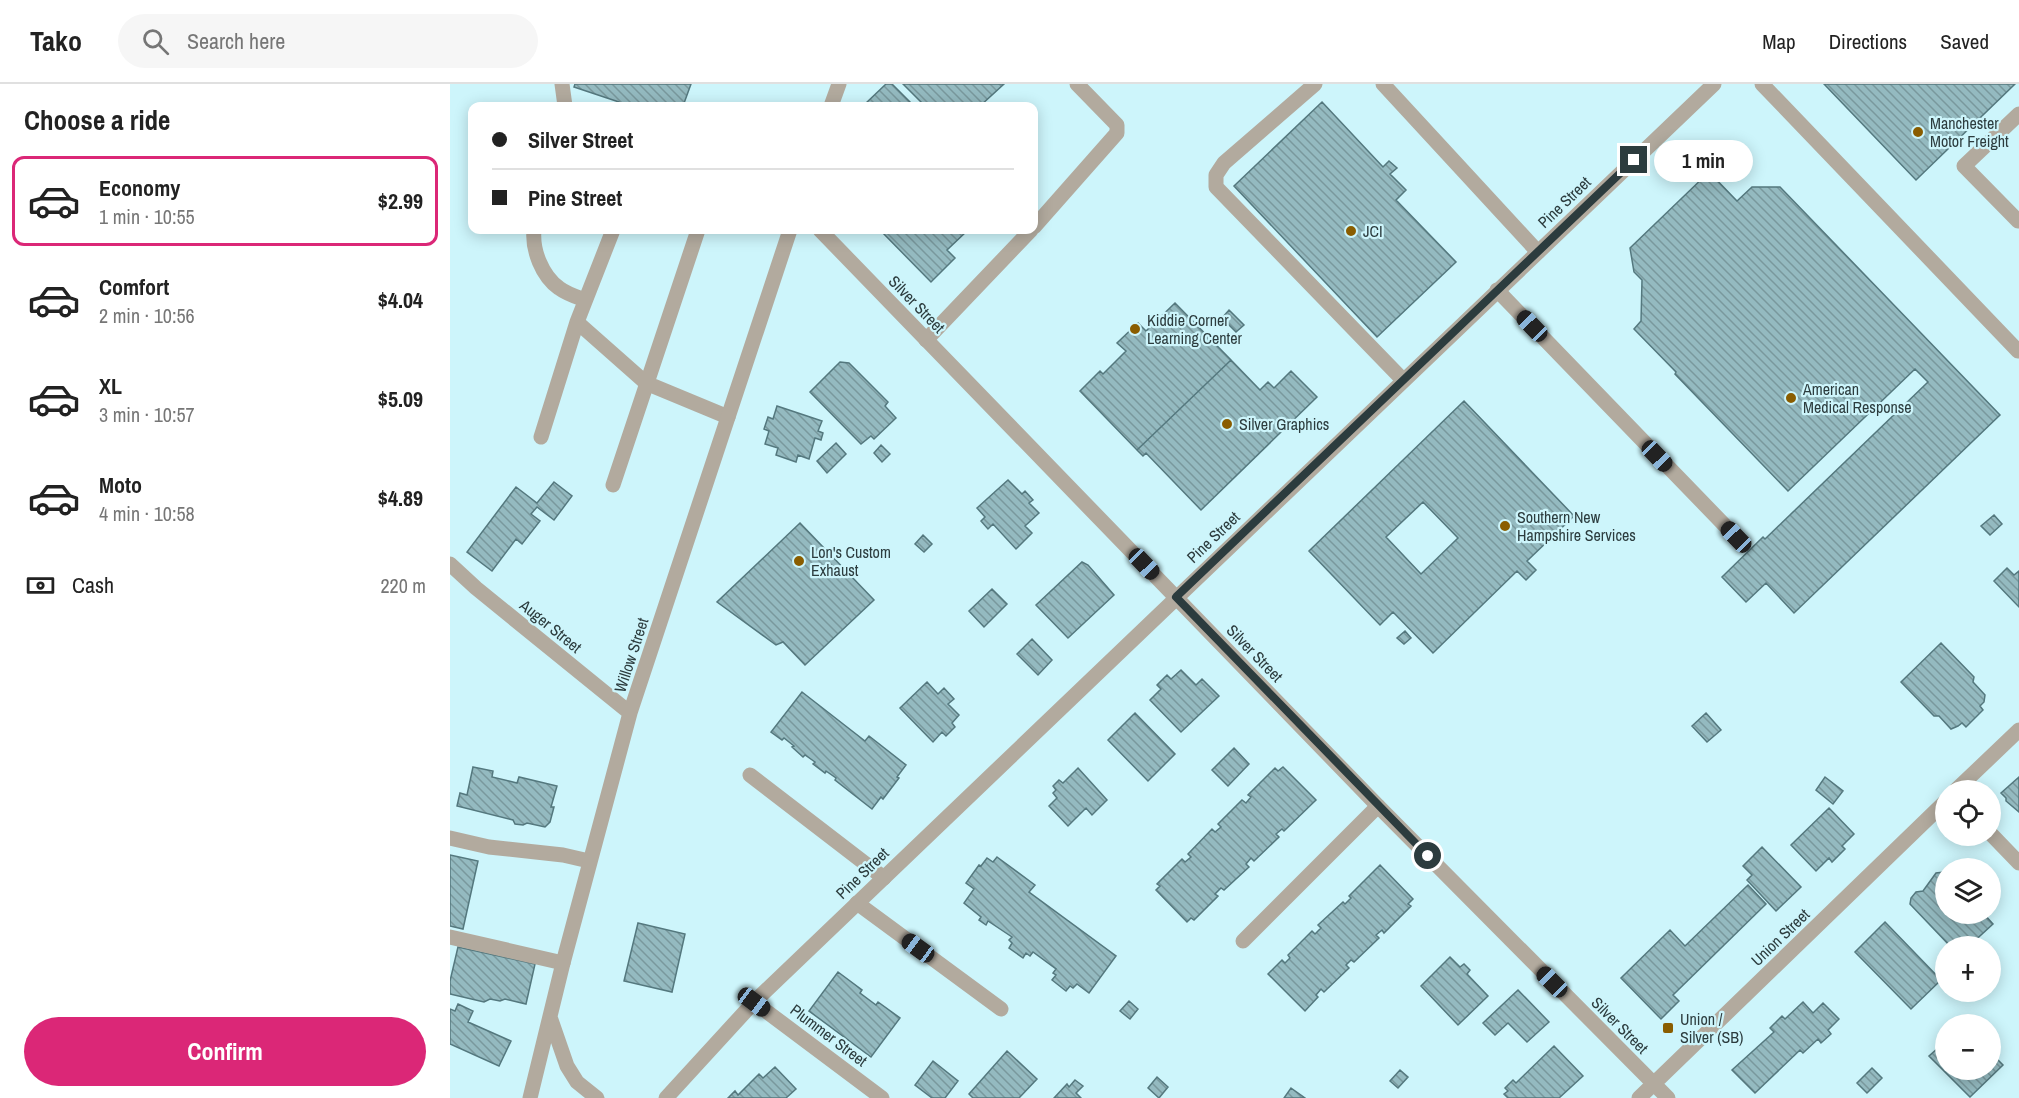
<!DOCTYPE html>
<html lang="en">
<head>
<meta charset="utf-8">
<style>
  :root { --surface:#fff; --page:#f6f6f6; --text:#222; --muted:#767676; --line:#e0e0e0; --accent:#db2777 }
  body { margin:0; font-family:"Archivo Narrow",sans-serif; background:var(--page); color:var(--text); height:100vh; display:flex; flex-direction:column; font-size:22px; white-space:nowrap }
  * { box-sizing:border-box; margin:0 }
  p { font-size:20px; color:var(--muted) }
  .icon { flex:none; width:33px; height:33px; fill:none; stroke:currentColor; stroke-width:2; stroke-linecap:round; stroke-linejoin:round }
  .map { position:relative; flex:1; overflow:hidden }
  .details { display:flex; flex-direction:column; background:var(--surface); width:450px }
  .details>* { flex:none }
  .banner { position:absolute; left:18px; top:18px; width:570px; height:132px; border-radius:12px; box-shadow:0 3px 15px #0003; display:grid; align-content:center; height:132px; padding:0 24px; background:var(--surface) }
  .fabs { position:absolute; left:1485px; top:696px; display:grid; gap:12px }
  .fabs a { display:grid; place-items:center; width:66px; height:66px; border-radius:50%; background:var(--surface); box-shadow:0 3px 15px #0003; font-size:30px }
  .end { position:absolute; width:27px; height:27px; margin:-14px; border:8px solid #2c3c3e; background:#fff; box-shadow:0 0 0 3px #fff }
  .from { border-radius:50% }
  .bubble { position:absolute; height:42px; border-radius:21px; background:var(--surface); box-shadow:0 3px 15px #0003; font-size:20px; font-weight:800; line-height:42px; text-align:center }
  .car { position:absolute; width:18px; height:36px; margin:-18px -9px; border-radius:8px; box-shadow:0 0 4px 2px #0007; background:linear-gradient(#222 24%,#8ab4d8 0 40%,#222 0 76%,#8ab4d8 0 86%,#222 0) }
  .banner b { display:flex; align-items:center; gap:21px; height:57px; font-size:22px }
  .banner b+b { border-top:2px solid var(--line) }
  .banner i { width:15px; height:15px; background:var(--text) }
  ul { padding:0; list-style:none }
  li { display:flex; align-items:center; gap:18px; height:90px; margin:0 12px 9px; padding:0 12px; border:3px solid transparent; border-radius:12px }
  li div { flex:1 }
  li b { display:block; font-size:22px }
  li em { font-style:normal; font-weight:800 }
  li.current { border-color:var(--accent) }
  li>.icon { width:54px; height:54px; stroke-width:1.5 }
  h2 { padding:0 24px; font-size:27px; line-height:72px }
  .pay { display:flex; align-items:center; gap:15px; height:66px; padding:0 24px; font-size:22px }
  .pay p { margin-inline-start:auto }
  .action { display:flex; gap:12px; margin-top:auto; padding:12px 24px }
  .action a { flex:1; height:69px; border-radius:36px; background:var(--accent); color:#fff; font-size:24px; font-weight:800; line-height:69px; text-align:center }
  header { display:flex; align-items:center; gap:36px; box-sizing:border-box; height:84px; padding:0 30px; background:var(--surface); border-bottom:2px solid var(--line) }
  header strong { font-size:28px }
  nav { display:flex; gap:33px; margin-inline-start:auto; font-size:21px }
  .search { width:420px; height:54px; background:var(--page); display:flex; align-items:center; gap:15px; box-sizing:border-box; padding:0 21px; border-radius:33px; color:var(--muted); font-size:22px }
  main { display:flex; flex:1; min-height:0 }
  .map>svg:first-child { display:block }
  .building { fill:url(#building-back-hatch); stroke:#54787e; stroke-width:1.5; fill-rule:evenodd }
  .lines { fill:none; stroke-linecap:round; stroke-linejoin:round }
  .service { stroke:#b2aa9e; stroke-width:15 }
  .minor { stroke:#b2aa9e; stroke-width:15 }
  .route { stroke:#2c3c3e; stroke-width:8 }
  .poi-dot { fill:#8a5d00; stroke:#cdf5fb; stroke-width:2 }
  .labels { text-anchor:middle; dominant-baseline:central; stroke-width:4.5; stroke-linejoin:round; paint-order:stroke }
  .poi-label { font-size:16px; fill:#2c3c3e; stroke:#cdf5fb; text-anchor:start }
  .street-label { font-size:16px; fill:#2c3c3e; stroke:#cdf5fb }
</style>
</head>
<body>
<header>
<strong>Tako</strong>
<div class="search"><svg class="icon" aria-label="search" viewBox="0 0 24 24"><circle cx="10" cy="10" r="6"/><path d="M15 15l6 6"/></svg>Search here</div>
<nav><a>Map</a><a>Directions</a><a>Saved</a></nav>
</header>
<main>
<section class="details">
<h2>Choose a ride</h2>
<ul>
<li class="current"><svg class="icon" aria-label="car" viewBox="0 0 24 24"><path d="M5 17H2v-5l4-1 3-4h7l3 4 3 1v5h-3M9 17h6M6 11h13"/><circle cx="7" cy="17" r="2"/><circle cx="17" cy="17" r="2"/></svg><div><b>Economy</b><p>1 min · 10:55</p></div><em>$2.99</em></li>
<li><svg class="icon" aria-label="car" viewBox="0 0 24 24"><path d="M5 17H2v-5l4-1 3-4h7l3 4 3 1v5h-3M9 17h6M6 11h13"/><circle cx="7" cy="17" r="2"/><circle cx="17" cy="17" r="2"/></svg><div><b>Comfort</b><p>2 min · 10:56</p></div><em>$4.04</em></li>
<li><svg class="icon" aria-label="car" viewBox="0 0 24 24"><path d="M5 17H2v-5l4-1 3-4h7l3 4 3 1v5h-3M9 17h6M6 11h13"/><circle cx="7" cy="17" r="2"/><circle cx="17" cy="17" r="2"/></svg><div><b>XL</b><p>3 min · 10:57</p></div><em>$5.09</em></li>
<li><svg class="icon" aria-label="car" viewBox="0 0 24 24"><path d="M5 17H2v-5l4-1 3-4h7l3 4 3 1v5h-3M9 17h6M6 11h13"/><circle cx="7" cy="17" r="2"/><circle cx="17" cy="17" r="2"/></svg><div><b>Moto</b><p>4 min · 10:58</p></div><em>$4.89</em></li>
</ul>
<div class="pay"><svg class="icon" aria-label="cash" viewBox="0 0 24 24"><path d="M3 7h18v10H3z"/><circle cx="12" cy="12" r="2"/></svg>Cash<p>220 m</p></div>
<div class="action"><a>Confirm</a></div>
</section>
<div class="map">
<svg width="1569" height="1014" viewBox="0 0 1569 1014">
  <defs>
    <pattern id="building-back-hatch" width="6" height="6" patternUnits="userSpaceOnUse" patternTransform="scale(1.5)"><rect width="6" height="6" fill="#94bac0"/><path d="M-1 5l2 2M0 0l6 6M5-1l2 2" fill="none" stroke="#79989d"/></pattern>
  </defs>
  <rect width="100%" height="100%" fill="#cdf5fb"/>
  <path class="building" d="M125 0H241L233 22H173L168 21 169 18 124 3Z
    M436 0H442L464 22H417L415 20Z
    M453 0H554L530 22H475Z
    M1374 0H1565L1466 96Z
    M872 18 933 83 939 77 947 84 940 90 956 106 946 116 1006 178 927 253 784 102Z
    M1259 88 1287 117 1302 103H1330L1550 331 1344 529 1316 499 1296 518 1272 493 1313 453 1315 455 1478 298 1465 285 1338 407 1225 290 1226 288 1184 245 1191 237 1192 196 1184 188 1180 164Z
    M430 146H518L497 166 505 174 481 198Z
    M725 219 781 276 687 366 630 307 650 287 653 290 676 267 667 259 688 239 696 247Z
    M779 226 794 241 786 248 772 234Z
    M781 276 810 306 818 298 824 304 841 287 867 313 751 426 696 369 693 372 687 366Z
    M390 278 399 279 438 318 435 322 446 334 424 355 421 352 411 360 360 308Z
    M1014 317 1124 432 1077 477 1086 486 1076 496 1067 487 983 569 943 528 930 541 859 467ZM973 418 1008 454 971 490 936 453Z
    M327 322 372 337 368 347 373 349 371 356 365 354 359 375 348 371 346 378 326 371 328 364 315 360 319 347 314 345 318 333 323 335Z
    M386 359 396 370 377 389 367 377Z
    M431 361 440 370 432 378 424 369Z
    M558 396 572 410 575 407 583 416 579 419 589 429 575 442 582 449 566 465 543 440 538 445 531 437 535 433 527 424Z
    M104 398 122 412 104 436 87 423 81 430 90 437 72 460 66 455 42 487 17 468 66 403 87 419Z
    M1544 431 1552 440 1540 451 1531 442Z
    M350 439 424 516 355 581 333 558 326 561 267 518Z
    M473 451 482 460 474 468 465 460Z
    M632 478 638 481 664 511 618 554 586 521Z
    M1557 484 1564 491 1569 487V523L1544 497Z
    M542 505 557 520 534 543 519 527Z
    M955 547 961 554 954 560 947 554Z
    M582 555 602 576 588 591 567 570Z
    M1491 559 1524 593 1523 598 1535 611 1534 618 1530 622 1533 626 1516 643 1512 639 1508 642 1501 645 1489 632H1484L1451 598Z
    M731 586 746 601 752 595 769 612 731 648 700 616 711 605 707 601 717 591 721 595Z
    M477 598 488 610 494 604 504 615 498 620 509 631 502 639 505 643 496 652 492 648 483 658 450 624Z
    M352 608 415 657 419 652 456 681 447 693 449 694 433 715 431 713 422 725 385 696 386 694 376 687 375 689 363 680 365 678 355 671 353 673 342 663 344 662 334 654 332 656 321 648Z
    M685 629 725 670 698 697 658 656Z
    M1256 629 1271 646 1257 658 1242 642Z
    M784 664 799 680 778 702 762 686Z
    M23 683 43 687 42 693 67 699 69 693 107 702 101 723H104L100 738 95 743 77 739 73 741 65 740 63 736 7 722 10 709 17 711Z
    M833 683 866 716 834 747 832 745 826 750 829 753 804 777 801 774 796 780 799 783 774 806 771 804 765 810 768 812 744 836 741 834 737 838 706 806 710 802 707 800 732 775 735 778 741 773 738 770 762 745 765 748 771 743 768 740 792 716 796 719 801 713 798 711 825 684 828 687Z
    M628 684 657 716 642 731 636 724 618 742 599 722 607 714 603 709 606 706 603 702 609 696 613 699Z
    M1375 693 1393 707 1383 720 1366 706Z
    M1569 693V728L1556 717V714L1551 709Z
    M1379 724 1404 750 1392 762 1395 765 1382 778 1379 774 1366 787 1341 761Z
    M1312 763 1351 803 1326 827 1297 796 1302 791 1293 782Z
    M0 771 28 777 13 845 0 842Z
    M547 773 585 801 579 808 666 872 639 909 627 900 623 904 620 902 616 907 602 896 606 891 603 889 606 885 583 868 580 872 576 869 573 874 559 864 562 859 559 856 562 853 538 837 536 841 529 836 531 833 514 819 524 805 516 799 529 781 531 782 537 774 543 778Z
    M930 781 963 815 958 820 961 822 934 849 932 846 926 851 929 854 904 878 901 876 896 881 899 884 874 908 871 905 866 911 868 913 855 927 818 890 832 876 835 879 840 874 838 871 862 847 865 850 871 844 868 841 893 818 895 820 901 814 899 812Z
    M1494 788 1496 790V830H1534L1543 840 1519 862H1500L1460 820 1461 814 1466 808 1473 807 1486 789Z
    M1298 801 1316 820 1223 911 1229 917 1211 935 1171 894 1220 846 1235 862Z
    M1435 838 1491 896 1461 925 1405 868Z
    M188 839 235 850 222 908 174 897Z
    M8 863 85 880 76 920 55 915 50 917 40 915 34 918 0 910V897Z
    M1000 873 1010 883 1014 880 1020 886 1017 890 1038 912 1008 941 971 902Z
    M388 888 412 906 410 909 426 921 428 918 450 934 421 973 359 927Z
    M1068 906 1099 938 1077 958 1058 939 1045 951 1033 939Z
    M679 917 688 925 680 935 670 927Z
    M1353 918 1363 929 1373 919 1389 935 1378 946 1381 950 1371 959 1368 955 1353 969 1350 966 1305 1009 1282 986 1324 948 1320 944 1332 932 1335 935Z
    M8 920 23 927 18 938 61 957 49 982 0 960V925L5 927Z
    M1496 957V986H1540V968L1553 981 1520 1013 1479 972Z
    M1104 962 1133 992 1109 1014H1058L1054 1010 1058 1007 1055 1004 1063 996 1066 999Z
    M557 967 587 995 569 1014H523L519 1010Z
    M483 977 508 997 495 1014H482L465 1001Z
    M325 983 346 1005 336 1014H278L285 1007 288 1011 309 990 313 994Z
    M1422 984 1432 994 1417 1009 1407 999Z
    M950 986 958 993 948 1004 940 997Z
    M707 993 718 1003 709 1014 698 1004Z
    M625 996 633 1002 626 1009 631 1014H604L617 1000 619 1003Z
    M841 1004 855 1014H834Z"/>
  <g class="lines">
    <path class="service" d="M112 0 115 22
      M865 0 774 79 766 91V103L953 296
      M933 0 1088 168
      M1312 0 1568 267
      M1569 30 1514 82 1568 137 1569 136
      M584 143 667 49V41L627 0
      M84 146C82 166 92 192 109 204 117 210 127 213 135 216
      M1047 206 1286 453
      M127 238 196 299 278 333
      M476 256 581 146
      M91 353 127 238 163 146
      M163 401 248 146
      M300 691 434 794
      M0 754 39 763 113 771 139 777
      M407 819 551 925
      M0 853 113 879
      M793 857 928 722"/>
    <path class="minor" d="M381 22 389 0
      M370 146 928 722 1218 1014
      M0 480 26 504 180 629
      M1506 706 1569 646
      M1540 749 1569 779
      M304 918 432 1014
      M100 933 117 982 127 998 147 1014
      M80 1014 113 879 180 629 340 146
      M216 1014 304 918 1264 0
      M1189 1014 1496 717"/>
  </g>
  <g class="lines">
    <path class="route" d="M978 772 726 513 1184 76"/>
  </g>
  <g class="poi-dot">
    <circle cx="1468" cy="48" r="6"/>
    <circle cx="901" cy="147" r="6"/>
    <circle cx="685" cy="245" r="6"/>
    <circle cx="1341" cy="314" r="6"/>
    <circle cx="777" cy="340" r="6"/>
    <circle cx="1055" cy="442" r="6"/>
    <circle cx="349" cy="477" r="6"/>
    <rect x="1212" y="938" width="12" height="12" rx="3"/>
  </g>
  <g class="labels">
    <g class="poi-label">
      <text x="1480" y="39">Manchester<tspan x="1480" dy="18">Motor Freight</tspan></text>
      <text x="913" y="147">JCI</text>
      <text x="697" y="236">Kiddie Corner<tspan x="697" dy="18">Learning Center</tspan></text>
      <text x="1353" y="305">American<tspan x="1353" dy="18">Medical Response</tspan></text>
      <text x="789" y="340">Silver Graphics</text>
      <text x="1067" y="433">Southern New<tspan x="1067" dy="18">Hampshire Services</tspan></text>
      <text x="361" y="468">Lon's Custom<tspan x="361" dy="18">Exhaust</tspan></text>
      <text x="1230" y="935">Union /<tspan x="1230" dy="18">Silver (SB)</tspan></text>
    </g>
    <g class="street-label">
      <text transform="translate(1114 118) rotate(-44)">Pine Street</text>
      <text transform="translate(467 220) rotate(46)">Silver Street</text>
      <text transform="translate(763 453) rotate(-44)">Pine Street</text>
      <text transform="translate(101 542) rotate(39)">Auger Street</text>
      <text transform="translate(805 569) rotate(46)">Silver Street</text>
      <text transform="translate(181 571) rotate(-72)">Willow Street</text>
      <text transform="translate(412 789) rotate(-44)">Pine Street</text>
      <text transform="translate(1330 853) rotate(-44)">Union Street</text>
      <text transform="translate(1170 941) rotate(45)">Silver Street</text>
      <text transform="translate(379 951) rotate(37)">Plummer Street</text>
    </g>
  </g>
</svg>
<div class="fabs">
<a><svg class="icon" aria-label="locate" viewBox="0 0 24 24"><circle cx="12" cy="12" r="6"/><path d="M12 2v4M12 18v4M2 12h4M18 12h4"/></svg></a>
<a><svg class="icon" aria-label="layers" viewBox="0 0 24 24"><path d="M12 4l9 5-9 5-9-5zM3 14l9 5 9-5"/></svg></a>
<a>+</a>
<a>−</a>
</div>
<i class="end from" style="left:978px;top:772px"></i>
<i class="end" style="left:1184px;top:76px"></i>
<div class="bubble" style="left:1204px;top:56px;width:99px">1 min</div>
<i class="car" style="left:1082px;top:242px;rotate:316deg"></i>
<i class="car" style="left:1207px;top:372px;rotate:136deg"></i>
<i class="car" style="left:1286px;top:453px;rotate:316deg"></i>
<i class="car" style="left:694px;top:480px;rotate:136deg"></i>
<i class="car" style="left:468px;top:864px;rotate:306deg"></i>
<i class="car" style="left:1102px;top:898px;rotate:315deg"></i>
<i class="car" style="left:304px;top:918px;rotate:127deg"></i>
<div class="banner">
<b><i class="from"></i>Silver Street</b>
<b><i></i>Pine Street</b>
</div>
</div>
</main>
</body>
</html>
